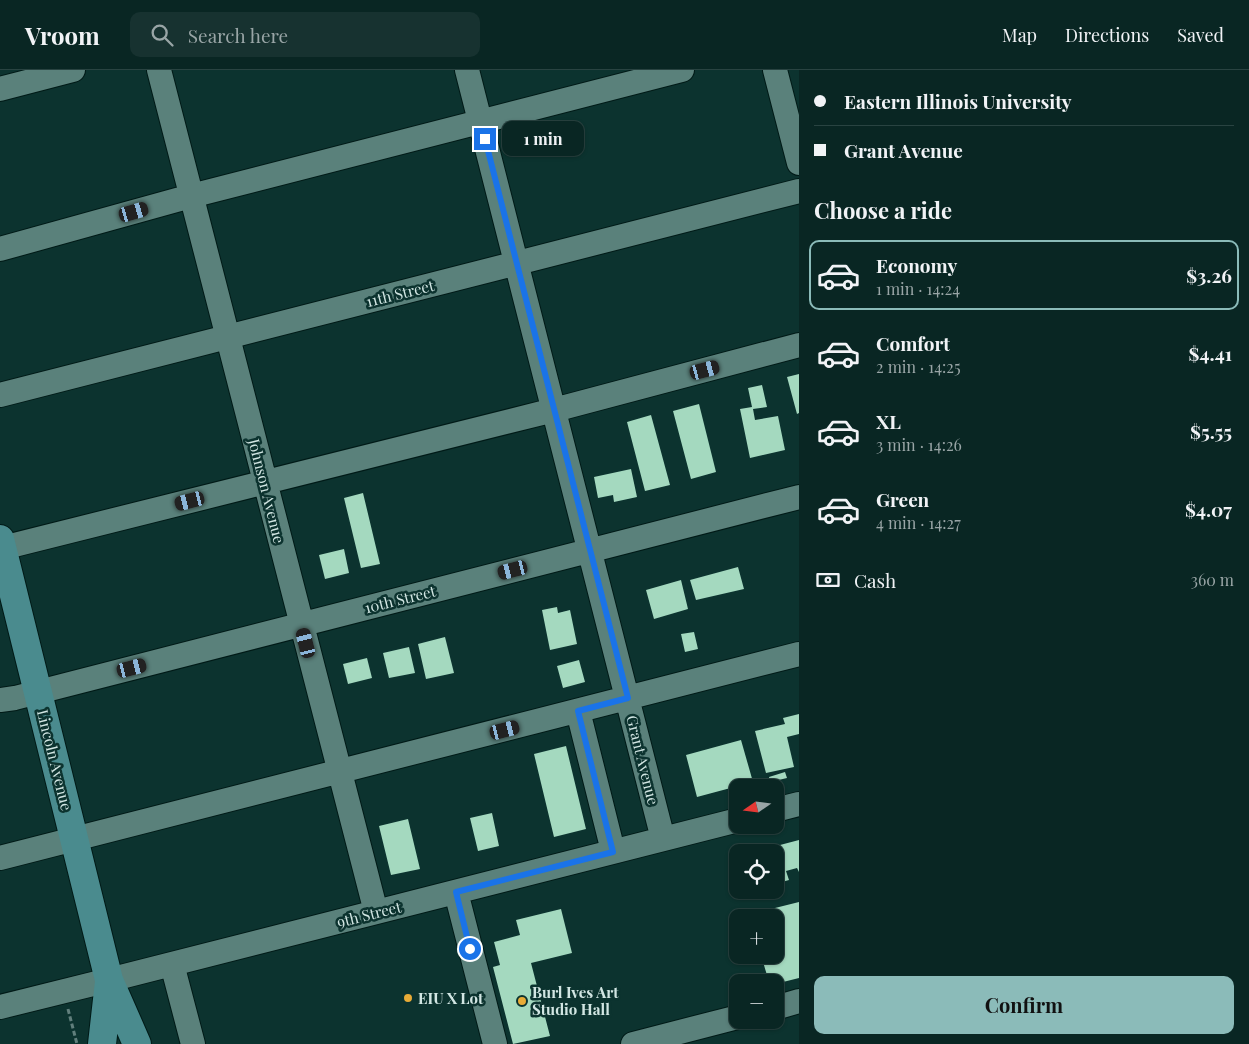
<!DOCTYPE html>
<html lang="en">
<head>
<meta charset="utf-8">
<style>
  :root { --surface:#092623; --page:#173230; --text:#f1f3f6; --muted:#99a5a6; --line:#294341; --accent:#8bbbb9 }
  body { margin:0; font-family:"Playfair Display",serif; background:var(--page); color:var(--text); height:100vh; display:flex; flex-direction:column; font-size:19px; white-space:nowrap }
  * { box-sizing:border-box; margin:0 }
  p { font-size:16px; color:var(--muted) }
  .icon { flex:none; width:28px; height:28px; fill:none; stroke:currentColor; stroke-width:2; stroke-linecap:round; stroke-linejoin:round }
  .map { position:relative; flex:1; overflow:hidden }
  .side { display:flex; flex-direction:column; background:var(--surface); width:450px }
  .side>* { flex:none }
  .guide { display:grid; align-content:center; height:110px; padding:0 15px; background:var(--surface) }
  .needle { width:32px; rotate:256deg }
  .fabs { position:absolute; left:729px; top:709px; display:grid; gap:10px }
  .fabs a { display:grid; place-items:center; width:55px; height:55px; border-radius:10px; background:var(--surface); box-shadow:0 1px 4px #0004,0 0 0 1px var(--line); font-size:25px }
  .end { position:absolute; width:22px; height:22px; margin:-11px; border:6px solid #1a73e8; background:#fff; box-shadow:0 0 0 2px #fff }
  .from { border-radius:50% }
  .bubble { position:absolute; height:35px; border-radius:10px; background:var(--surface); box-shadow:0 1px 4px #0004,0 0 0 1px var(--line); font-size:16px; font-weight:700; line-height:35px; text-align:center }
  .car { position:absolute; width:15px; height:30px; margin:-15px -8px; border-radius:6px; box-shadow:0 0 4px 1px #0007; background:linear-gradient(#222 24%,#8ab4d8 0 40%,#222 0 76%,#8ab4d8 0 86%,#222 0) }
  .guide b { display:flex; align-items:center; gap:18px; height:48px; font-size:19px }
  .guide b+b { border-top:1px solid var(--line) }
  .guide i { width:12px; height:12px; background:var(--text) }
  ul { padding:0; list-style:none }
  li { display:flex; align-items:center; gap:15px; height:70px; margin:0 10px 8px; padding:0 5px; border:2px solid transparent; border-radius:10px }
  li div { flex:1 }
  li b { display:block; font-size:19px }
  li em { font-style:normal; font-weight:700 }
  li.on { border-color:var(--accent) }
  li>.icon { width:45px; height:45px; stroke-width:1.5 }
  h2 { padding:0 15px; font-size:22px; line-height:60px }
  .pay { display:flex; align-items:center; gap:12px; height:55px; padding:0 15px; font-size:19px }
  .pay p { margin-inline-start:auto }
  .primary-button { display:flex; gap:10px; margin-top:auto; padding:10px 15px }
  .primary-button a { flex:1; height:58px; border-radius:10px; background:var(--accent); color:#111; font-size:20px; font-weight:700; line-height:58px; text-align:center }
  header { display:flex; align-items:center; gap:30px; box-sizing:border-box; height:70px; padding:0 25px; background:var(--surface); border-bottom:1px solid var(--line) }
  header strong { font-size:24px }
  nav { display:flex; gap:28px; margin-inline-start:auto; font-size:18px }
  .search { width:350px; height:45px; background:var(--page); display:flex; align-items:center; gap:12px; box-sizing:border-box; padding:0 18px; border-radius:10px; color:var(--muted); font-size:19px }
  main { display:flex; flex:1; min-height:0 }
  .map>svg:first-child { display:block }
  .building { fill:#a4d9bf }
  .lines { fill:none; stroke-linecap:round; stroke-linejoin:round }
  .minor-casing { stroke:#001a17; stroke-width:26 }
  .major-casing { stroke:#001a17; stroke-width:30 }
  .path { stroke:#617f7c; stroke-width:3; stroke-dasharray:5 2.5; stroke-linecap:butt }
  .minor { stroke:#5a817b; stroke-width:24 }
  .major { stroke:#4a8b8e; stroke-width:28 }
  .route { stroke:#1a73e8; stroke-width:6 }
  .poi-dot { fill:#e8ab37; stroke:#0c332f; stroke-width:2 }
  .labels { text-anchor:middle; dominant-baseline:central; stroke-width:5; stroke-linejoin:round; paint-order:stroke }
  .street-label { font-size:15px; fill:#d2e6e3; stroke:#0c332f }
  .poi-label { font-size:15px; font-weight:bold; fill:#d2e6e3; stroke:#0c332f; text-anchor:start }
</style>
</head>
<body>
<header>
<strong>Vroom</strong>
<div class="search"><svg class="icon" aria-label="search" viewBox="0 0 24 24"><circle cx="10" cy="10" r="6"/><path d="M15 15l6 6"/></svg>Search here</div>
<nav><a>Map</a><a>Directions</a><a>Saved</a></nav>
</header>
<main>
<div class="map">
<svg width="799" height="974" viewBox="0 0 799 974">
  <rect width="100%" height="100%" fill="#0c332f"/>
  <path class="building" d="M799 304V343L797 344 787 307Z
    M762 315 767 337 753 339 755 350 778 346 785 380 750 388 740 339 752 337 748 318Z
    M699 334 716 402 691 409 673 341Z
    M651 345 670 415 645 421 627 352Z
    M631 399 637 427 614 432 613 425 598 428 594 407Z
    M363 423 380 494 361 498 344 428Z
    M344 479 349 503 325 509 319 485Z
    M738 497 744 519 696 530 690 510Z
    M681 510 688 539 654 549 646 520Z
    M557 537 558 543 570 540 577 574 550 580 542 540Z
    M694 562 698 579 685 582 681 564Z
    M445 567 454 603 426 609 418 574Z
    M409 577 415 603 389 608 383 583Z
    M367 588 372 608 348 614 343 594Z
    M579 590 585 612 563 618 557 596Z
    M799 644V664L787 667 794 697 766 703 755 661 785 654 783 648Z
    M741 670 753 712 697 727 686 685Z
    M566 676 586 759 554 767 534 684Z
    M785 702 787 708 770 712 769 707Z
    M492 743 499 776 478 781 470 748Z
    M408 749 420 799 391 805 379 756Z
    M799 770V802L797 798 786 801 789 810 775 814V782H762L761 780Z
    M799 832V908L775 914V912H769L761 885H775V848H752L751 844Z
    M561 839 572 883 531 893 550 966 513 974 493 897 500 895 494 872 520 865 516 850Z"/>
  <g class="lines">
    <g class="minor-casing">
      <path id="minor" d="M159 0 376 842
        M467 0 663 769
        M775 0 799 93
        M0 19 73 0
        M0 179 191 126 682 0
        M0 325 799 121
        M2 478 554 340 799 275
        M0 630 15 628 799 427
        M578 641 613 781
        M775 740 799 734
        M0 788 799 584
        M456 822 495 974
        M172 894 193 974
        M0 937 109 910 738 750
        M775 938 799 931
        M633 974 738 947"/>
    </g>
    <g class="major-casing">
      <path id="major" d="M0 469 109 910 137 974
        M102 974 109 912"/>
    </g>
    <path class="path" d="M68 939 77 974"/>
    <use href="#minor" class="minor"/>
    <use href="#major" class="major"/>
  </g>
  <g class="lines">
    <path class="route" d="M470 879 456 822 613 782 578 641 628 628 485 69"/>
  </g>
  <g class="poi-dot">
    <circle cx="408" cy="928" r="5"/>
    <circle cx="522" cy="931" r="5"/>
  </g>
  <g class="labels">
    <g class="street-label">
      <text transform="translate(400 223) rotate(-14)">11th Street</text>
      <text transform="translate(267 421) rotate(76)">Johnson Avenue</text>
      <text transform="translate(400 529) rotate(-14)">10th Street</text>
      <text transform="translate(55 690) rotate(76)">Lincoln Avenue</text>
      <text transform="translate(643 690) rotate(76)">Grant Avenue</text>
      <text transform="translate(369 844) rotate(-14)">9th Street</text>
    </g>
    <g class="poi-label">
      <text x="532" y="922">Burl Ives Art<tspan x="532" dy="17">Studio Hall</tspan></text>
      <text x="418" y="928">EIU X Lot</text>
    </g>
  </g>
</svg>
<div class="fabs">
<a><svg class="needle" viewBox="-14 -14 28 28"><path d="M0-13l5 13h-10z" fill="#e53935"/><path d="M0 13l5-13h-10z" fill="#99a5a6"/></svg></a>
<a><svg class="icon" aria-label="locate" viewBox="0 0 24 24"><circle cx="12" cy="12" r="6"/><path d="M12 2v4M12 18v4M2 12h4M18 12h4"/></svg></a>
<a>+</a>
<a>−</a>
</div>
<i class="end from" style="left:470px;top:879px"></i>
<i class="end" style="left:485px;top:69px"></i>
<div class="bubble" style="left:502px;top:51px;width:82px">1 min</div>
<i class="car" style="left:134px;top:142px;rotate:74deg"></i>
<i class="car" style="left:705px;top:300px;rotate:75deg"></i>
<i class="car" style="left:190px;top:431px;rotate:256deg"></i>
<i class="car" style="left:513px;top:500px;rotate:256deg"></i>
<i class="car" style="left:306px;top:573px;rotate:346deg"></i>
<i class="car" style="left:132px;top:598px;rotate:76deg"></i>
<i class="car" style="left:505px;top:660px;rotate:76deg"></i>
</div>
<section class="side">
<div class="guide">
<b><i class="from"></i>Eastern Illinois University</b>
<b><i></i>Grant Avenue</b>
</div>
<h2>Choose a ride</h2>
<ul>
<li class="on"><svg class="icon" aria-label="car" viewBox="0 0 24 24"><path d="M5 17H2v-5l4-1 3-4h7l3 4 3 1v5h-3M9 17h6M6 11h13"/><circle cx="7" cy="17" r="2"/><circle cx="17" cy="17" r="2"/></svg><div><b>Economy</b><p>1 min · 14:24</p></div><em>$3.26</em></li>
<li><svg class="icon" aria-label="car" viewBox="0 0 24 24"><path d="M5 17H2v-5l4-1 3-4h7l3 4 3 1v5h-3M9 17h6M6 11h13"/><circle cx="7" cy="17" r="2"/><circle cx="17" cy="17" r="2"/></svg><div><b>Comfort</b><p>2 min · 14:25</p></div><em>$4.41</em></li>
<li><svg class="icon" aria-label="car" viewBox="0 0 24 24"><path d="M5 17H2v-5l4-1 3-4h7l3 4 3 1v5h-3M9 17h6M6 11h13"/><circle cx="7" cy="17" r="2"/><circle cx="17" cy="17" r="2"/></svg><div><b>XL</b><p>3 min · 14:26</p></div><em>$5.55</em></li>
<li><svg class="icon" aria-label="car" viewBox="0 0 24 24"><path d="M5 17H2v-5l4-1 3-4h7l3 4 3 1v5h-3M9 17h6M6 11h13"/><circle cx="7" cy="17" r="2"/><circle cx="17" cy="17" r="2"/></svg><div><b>Green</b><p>4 min · 14:27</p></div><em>$4.07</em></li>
</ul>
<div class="pay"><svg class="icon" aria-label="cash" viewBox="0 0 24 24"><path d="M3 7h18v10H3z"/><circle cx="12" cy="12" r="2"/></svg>Cash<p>360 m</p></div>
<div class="primary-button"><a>Confirm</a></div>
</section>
</main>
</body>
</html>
